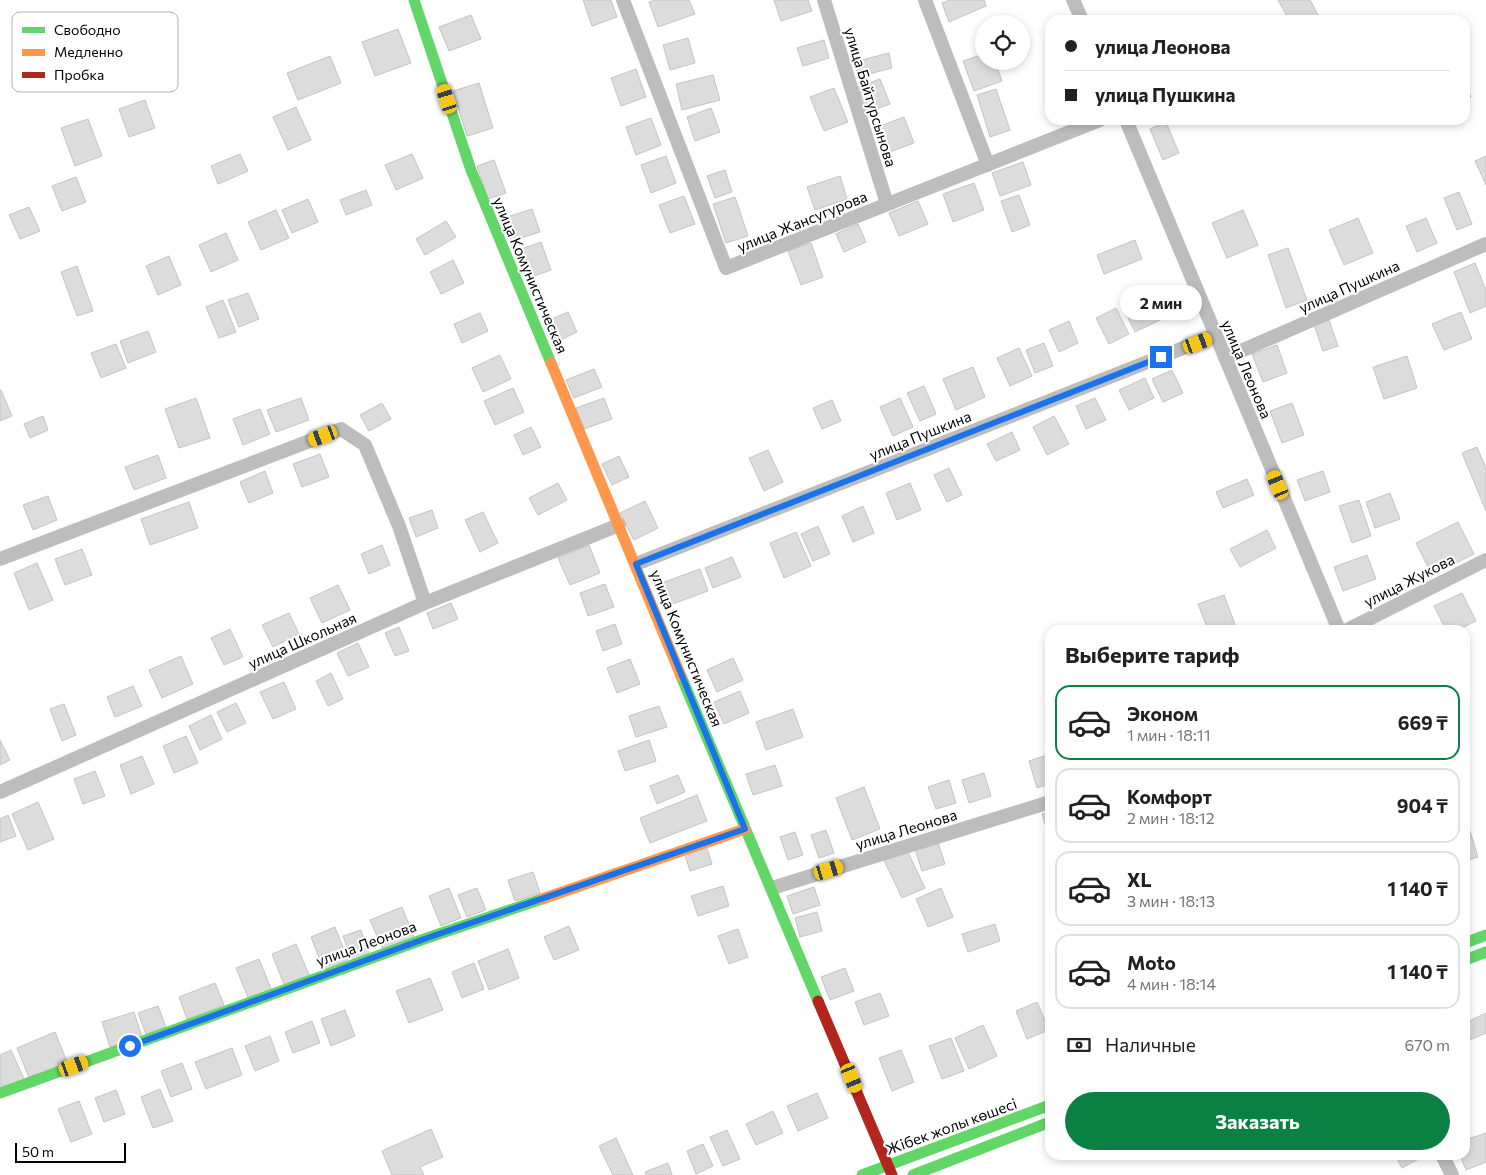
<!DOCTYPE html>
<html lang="ru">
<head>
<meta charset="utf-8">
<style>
  :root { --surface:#fff; --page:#f2f2f2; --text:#202124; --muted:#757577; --line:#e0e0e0; --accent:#0b8043 }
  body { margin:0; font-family:Commissioner,sans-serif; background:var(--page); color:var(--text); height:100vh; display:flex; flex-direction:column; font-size:19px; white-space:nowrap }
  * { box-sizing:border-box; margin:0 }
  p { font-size:16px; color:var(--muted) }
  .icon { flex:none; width:28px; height:28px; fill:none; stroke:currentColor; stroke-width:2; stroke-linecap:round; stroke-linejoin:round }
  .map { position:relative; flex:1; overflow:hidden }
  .sheet { position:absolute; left:1045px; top:625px; width:425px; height:535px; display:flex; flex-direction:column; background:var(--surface); border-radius:15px; box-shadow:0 2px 8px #0003 }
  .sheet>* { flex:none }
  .banner { position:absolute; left:1045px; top:15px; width:425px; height:110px; border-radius:15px; box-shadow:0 2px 8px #0003; display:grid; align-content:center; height:110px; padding:0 20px; background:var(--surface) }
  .controls { position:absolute; left:975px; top:15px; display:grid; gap:10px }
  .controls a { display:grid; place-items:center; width:55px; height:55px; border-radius:50%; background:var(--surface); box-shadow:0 2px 8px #0003; font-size:25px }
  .scale { position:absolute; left:15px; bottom:12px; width:111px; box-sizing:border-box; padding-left:5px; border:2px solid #000; border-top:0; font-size:14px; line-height:18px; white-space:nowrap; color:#000; -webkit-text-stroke:4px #fff; paint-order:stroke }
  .end { position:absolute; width:22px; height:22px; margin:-11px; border:6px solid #1a73e8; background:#fff; box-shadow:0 0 0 2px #fff }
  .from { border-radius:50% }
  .bubble { position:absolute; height:35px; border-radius:18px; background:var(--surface); box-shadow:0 2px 8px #0003; font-size:16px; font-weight:700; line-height:35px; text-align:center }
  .car { position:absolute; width:15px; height:30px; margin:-15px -8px; border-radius:6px; box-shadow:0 0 4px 1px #0007; background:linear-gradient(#f5c518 24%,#345 0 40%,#f5c518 0 76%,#345 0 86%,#f5c518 0) }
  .banner b { display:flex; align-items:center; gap:18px; height:48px; font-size:19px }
  .banner b+b { border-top:1px solid var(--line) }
  .banner i { width:12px; height:12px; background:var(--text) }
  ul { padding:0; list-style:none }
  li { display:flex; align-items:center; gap:15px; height:75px; margin:0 10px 8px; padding:0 10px; border:2px solid var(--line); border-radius:15px }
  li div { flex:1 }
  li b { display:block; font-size:19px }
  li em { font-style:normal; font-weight:700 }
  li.current { border-color:var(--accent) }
  li>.icon { width:45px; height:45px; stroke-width:1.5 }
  h2 { padding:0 20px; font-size:22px; line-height:60px }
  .pay { display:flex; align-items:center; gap:12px; height:55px; padding:0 20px; font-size:19px }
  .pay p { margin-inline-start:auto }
  .cta { display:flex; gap:10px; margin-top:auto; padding:10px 20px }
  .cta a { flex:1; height:58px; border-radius:30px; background:var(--accent); color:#fff; font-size:20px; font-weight:700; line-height:58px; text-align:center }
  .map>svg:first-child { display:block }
  .building { fill:#dcdcdc; stroke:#c4c4c4 }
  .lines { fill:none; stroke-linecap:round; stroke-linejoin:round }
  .street { stroke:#bdbdbd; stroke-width:14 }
  .fast { stroke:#63d668; stroke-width:11 }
  .slow { stroke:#ff974d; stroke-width:11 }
  .jam { stroke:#b3261e; stroke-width:11 }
  .route { stroke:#1a73e8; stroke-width:6 }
  .labels { text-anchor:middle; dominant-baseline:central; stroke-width:4; stroke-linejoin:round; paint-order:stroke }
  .street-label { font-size:15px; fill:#000; stroke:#fff }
  .key { fill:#fff; stroke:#b2b2b2; stroke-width:1 }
  .key-label { font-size:14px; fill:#000 }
</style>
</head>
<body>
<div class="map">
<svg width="1486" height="1175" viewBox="0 0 1486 1175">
  <rect width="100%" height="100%" fill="#fff"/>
  <path class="building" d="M583 0H611L617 17 592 26Z
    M656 0H689L695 14 658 27 649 2Z
    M774 0H808L812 11 781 21Z
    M950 0H984L986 6 949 22 942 3Z
    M1278 0H1310L1321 20H1289Z
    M471 15 481 39 449 51 439 27Z
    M398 29 411 63 375 76 362 42Z
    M688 38 695 63 670 70 663 45Z
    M824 40 829 58 803 66 797 48Z
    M889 53 892 68 858 77 854 62Z
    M984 54V61H995L1002 81 974 91 963 61Z
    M330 56 341 83 298 100 287 73Z
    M636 69 646 97 621 106 611 78Z
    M713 75 720 100 682 110 676 84Z
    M880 79 890 104 865 113 855 88Z
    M479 83 493 128 467 136 453 91Z
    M1465 85 1471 97 1465 100Z
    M834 88 848 122 824 131 810 97Z
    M996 89 1010 130 990 137 977 95Z
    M145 100 155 128 129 137 119 109Z
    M296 107 311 140 288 150 273 117Z
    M711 108 720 132 695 141 687 117Z
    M904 117 914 143 890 152 880 126Z
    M651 118 661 145 636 155 626 127Z
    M88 119 102 156 75 166 61 128Z
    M1166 122 1179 153 1163 160 1150 129Z
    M240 154 248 171 218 184 211 166Z
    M412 154 423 178 396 190 385 165Z
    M666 156 676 183 651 193 641 165Z
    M1486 156V185L1475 161Z
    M494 160 506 193 488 199 477 166Z
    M1023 162 1031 185 1000 196 992 173Z
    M725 170 732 192 715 198 707 176Z
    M840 176 847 199 815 210 807 187Z
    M76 177 86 202 62 211 52 186Z
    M974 183 984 210 953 222 943 194Z
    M366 190 372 205 346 215 340 200Z
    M1459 192 1472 224 1457 230 1444 198Z
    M1019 195 1030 225 1012 232 1001 201Z
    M684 196 695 224 670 233 659 205Z
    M735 197 748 236 726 243 713 204Z
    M308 199 318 222 292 233 282 210Z
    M918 201 928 224 899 236 889 213Z
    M29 207 40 231 20 239 9 215Z
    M532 209 540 232 511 241 504 218Z
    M276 210 289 238 261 250 248 222Z
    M1243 210 1258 245 1227 258 1212 223Z
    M1358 218 1373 253 1344 265 1329 230Z
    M1426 218 1437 243 1417 252 1406 226Z
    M446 221 456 237 425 255 416 239Z
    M858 224 866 242 844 252 836 234Z
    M226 233 238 260 211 272 199 245Z
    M1135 240 1142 259 1104 274 1097 255Z
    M541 242 551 270 526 279 516 251Z
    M811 243 823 277 801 285 788 251Z
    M1288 248 1307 300 1286 308 1268 255Z
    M169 256 181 285 158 295 146 266Z
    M453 260 464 283 441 294 430 272Z
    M1475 263 1486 290V306L1470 313 1454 272Z
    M77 266 93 311 77 316 61 272Z
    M1158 287 1172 314 1135 332 1122 305Z
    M248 293 259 319 239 327 228 300Z
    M223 300 236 332 219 338 206 307Z
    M1116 308 1129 334 1109 344 1096 318Z
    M568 312 577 332 554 343 545 322Z
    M1461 312 1472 339 1444 350 1432 324Z
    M480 313 488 331 462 343 454 324Z
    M1329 320 1338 346 1323 351 1314 325Z
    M1069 321 1078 343 1059 352 1049 330Z
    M148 331 156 352 128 363 120 341Z
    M1044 343 1053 366 1035 373 1026 350Z
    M116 344 126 368 101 378 91 353Z
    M1277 345 1287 373 1263 382 1252 354Z
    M1019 348 1032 376 1010 386 997 358Z
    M500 355 511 379 483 392 472 368Z
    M1407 356 1417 388 1384 399 1373 367Z
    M973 367 985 397 956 410 943 379Z
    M594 369 602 387 574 398 566 380Z
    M1172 370 1183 393 1163 402 1152 379Z
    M1145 378 1154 398 1129 410 1119 390Z
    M924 386 936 414 920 421 907 393Z
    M513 388 524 412 495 425 484 401Z
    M0 390H1L12 416 0 421Z
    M196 398 210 438 179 448 165 409Z
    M301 398 309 420 276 432 267 410Z
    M604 398 612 419 584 429 576 408Z
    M900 398 913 427 893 436 880 407Z
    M1095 398 1106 420 1086 429 1076 406Z
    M832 400 841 421 822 429 813 408Z
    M382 403 391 419 369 431 360 415Z
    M1292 403 1304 435 1282 443 1270 411Z
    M260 409 270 434 243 445 233 419Z
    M43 416 48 430 30 438 24 424Z
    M1054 416 1069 444 1047 455 1033 427Z
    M531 427 541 447 523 455 514 435Z
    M1012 432 1020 450 996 461 987 444Z
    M1477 447 1486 468V511L1462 453Z
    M768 450 783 482 764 491 749 458Z
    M320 454 329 477 302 487 293 464Z
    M158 455 166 478 134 490 125 467Z
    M619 456 629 477 612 485 602 464Z
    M949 468 962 495 947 502 934 475Z
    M265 471 273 493 249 503 240 482Z
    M1323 471 1330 492 1305 501 1297 480Z
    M1247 479 1254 495 1223 508 1216 492Z
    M558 483 567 500 538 515 529 498Z
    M910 483 921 510 897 520 886 493Z
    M1390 493 1400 519 1375 528 1366 502Z
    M48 496 57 520 33 530 23 505Z
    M1359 500 1371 536 1352 543 1339 506Z
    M645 501 658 528 634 540 620 513Z
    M189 502 198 528 150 545 141 519Z
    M863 506 874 533 853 542 842 516Z
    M432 510 438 528 416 537 409 518Z
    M483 512 498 543 480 552 465 520Z
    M1458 522 1474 554 1432 575 1416 543Z
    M818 526 830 554 813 561 801 534Z
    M1267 530 1276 548 1240 567 1230 549Z
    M796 532 811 566 784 578 770 543Z
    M382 545 390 565 369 574 361 554Z
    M589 545 600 573 570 585 558 558Z
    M82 549 92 575 65 585 55 559Z
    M1367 555 1376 579 1343 591 1334 567Z
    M732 557 741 577 713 588 705 568Z
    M37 563 53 600 29 610 14 573Z
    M700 569 708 591 667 606 659 584Z
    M605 584 614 607 588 616 580 593Z
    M338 585 350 610 322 623 310 598Z
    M1462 593 1476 621 1458 630H1446L1434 606Z
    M1224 595 1236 627 1228 630H1208L1198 604Z
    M451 603 458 619 433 629 427 613Z
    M289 613 299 634 273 647 262 625Z
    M615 624 622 644 603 651 596 631Z
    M399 627 409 651 395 656 385 633Z
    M230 629 243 657 224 665 211 638Z
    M358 643 369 667 348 676 337 653Z
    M181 656 193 684 162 698 149 670Z
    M733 658 743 680 717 692 707 670Z
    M630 659 640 684 617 693 607 668Z
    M331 673 343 699 328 706 316 681Z
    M284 682 296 709 273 719 260 692Z
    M133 686 142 706 115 717 107 697Z
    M740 691 749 713 724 724 714 702Z
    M236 703 246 723 227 732 217 712Z
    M64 704 76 735 62 741 50 709Z
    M659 706 667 727 636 737 629 716Z
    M793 709 803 737 766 750 756 722Z
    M211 715 222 739 200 750 189 726Z
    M186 736 198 763 174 773 163 746Z
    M0 740 10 760 0 765Z
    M649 740 656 761 625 771 618 751Z
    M1050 754V784L1037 788 1029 761Z
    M142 756 154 784 131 794 120 765Z
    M775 765 782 786 753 795 746 774Z
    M95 771 105 796 83 804 74 779Z
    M984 773 991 796 969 803 962 780Z
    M678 775 685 792 657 804 650 786Z
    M949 780 956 803 936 809 928 787Z
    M864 787 880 829 852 840 836 798Z
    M697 795 707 821 650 843 640 818Z
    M38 802 54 839 28 850 12 814Z
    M1050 812V840L1042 814Z
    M8 815 16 836 0 842V819Z
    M826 830 834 853 819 858 811 835Z
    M1470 831 1478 857 1465 861V833Z
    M795 832 803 855 788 860 780 837Z
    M938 842 945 864 922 871 915 849Z
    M706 845 712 864 690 871 684 852Z
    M907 850 925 888 902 898 884 860Z
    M533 872 540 893 515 901 508 880Z
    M723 886 729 906 698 916 691 896Z
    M814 887 820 905 793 914 787 896Z
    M449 888 461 918 441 926 429 896Z
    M477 888 486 910 467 917 458 895Z
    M941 888 953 917 928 927 916 899Z
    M402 907 414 937 383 950 370 920Z
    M817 912 822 931 800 937 795 918Z
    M995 924 1000 941 968 952 962 934Z
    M569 926 579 950 554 960 544 937Z
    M335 927 348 960 324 970 311 937Z
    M738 929 748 957 729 964 718 936Z
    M361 930 369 954 352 960 343 936Z
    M296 944 310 977 285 987 272 954Z
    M508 949 519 978 489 990 478 961Z
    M259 959 272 991 249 1000 236 968Z
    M474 963 484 989 462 998 452 972Z
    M845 968 854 991 830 1000 821 977Z
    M430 978 443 1010 409 1023 396 991Z
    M215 983 224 1005 187 1019 179 997Z
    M880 993 889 1016 864 1025 855 1002Z
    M1037 1002 1049 1030 1027 1039 1016 1011Z
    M158 1006 166 1027 146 1034 138 1013Z
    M345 1010 355 1036 331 1046 321 1019Z
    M134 1012 142 1037 110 1047 102 1022Z
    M1486 1013V1033L1470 1040 1465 1028V1023Z
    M312 1021 320 1043 293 1053 285 1032Z
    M983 1025 997 1056 969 1069 955 1038Z
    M55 1032 68 1064 30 1080 17 1048Z
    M270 1036 279 1061 255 1071 245 1046Z
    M951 1038 964 1071 942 1079 929 1046Z
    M232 1048 242 1075 206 1089 195 1062Z
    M11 1050 24 1079 0 1091V1055Z
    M901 1050 914 1082 892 1091 879 1058Z
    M182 1063 192 1089 171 1097 161 1071Z
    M160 1089 173 1121 153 1128 141 1097Z
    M116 1090 125 1114 104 1122 95 1098Z
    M817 1093 828 1118 798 1131 787 1106Z
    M79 1101 92 1134 71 1142 58 1109Z
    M773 1111 783 1133 756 1145 746 1124Z
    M431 1129 443 1157 420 1167 424 1175H392L382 1151Z
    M727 1130 740 1159 723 1166 710 1137Z
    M1486 1133V1162L1466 1170 1460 1155H1465V1140Z
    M616 1138 633 1175H613L599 1146Z
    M703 1144 713 1166 696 1174 687 1151Z
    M1395 1155H1424V1156L1402 1168Z
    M668 1163 672 1175H646L645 1172Z"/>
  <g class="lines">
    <path class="street" d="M623 0 726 268 1100 120
      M824 0 887 204
      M925 0 988 165
      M1073 0 1082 20
      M1126 120 1339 630
      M1225 358 1486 244
      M0 559 341 429 365 445 399 526 425 603
      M636 564 1216 335
      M1347 630 1486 560
      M0 792 425 603 619 525
      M772 888 1050 802
      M1442 1155 1452 1175"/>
    <path class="fast" d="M414 0 471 170 551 363
      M681 676 818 1001
      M1465 943 1486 935
      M1465 960 1486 952
      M0 1093 427 938 542 899
      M862 1175 1050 1105
      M913 1175 1050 1122"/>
    <path class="slow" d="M551 363 681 676
      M542 899 745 829"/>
    <path class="jam" d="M818 1001 892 1175"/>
  </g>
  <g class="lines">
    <path class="route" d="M130 1046 427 938 745 829 636 564 1161 357"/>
  </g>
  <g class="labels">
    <g class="street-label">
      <text transform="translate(871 97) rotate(73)">улица Байтурсынова</text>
      <text transform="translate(802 221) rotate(-22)">улица Жансугурова</text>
      <text transform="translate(531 275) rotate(67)">улица Комунистическая</text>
      <text transform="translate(1349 286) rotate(-24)">улица Пушкина</text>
      <text transform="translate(1247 369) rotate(67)">улица Леонова</text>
      <text transform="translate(920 435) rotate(-22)">улица Пушкина</text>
      <text transform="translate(1409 580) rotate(-27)">улица Жукова</text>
      <text transform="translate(302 640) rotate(-24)">улица Школьная</text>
      <text transform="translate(687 648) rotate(68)">улица Комунистическая</text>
      <text transform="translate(906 829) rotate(-17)">улица Леонова</text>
      <text transform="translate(366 943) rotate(-20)">улица Леонова</text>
      <text transform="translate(951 1126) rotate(-20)">Жібек жолы көшесі</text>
    </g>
  </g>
  <rect x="12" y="12" width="166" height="80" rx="8" class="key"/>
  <rect x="22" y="27" width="23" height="6" fill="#63d668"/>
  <rect x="22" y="49" width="23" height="7" fill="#ff974d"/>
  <rect x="22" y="72" width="23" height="6" fill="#b3261e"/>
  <g class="key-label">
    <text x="54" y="35">Свободно</text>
    <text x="54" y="57">Медленно</text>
    <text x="54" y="80">Пробка</text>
  </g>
</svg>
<div class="controls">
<a><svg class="icon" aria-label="locate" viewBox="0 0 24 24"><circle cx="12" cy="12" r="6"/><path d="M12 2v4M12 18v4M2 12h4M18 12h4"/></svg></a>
</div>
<div class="scale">50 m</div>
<i class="end from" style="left:130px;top:1046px"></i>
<i class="end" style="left:1161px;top:357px"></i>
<div class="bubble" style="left:1120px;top:285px;width:82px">2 мин</div>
<i class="car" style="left:447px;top:99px;rotate:342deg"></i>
<i class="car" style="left:1198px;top:343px;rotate:69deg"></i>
<i class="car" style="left:323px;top:436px;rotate:249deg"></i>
<i class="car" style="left:1278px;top:485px;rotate:337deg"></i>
<i class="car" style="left:829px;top:870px;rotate:73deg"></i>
<i class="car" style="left:74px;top:1066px;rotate:70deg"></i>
<i class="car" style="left:852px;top:1078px;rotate:157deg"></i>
<div class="banner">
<b><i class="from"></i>улица Леонова</b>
<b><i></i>улица Пушкина</b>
</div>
<section class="sheet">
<h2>Выберите тариф</h2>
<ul>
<li class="current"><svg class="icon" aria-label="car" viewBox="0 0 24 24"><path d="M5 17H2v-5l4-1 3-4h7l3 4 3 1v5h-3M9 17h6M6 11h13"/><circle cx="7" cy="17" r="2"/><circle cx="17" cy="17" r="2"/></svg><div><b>Эконом</b><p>1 мин · 18:11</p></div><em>669 ₸</em></li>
<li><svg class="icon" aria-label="car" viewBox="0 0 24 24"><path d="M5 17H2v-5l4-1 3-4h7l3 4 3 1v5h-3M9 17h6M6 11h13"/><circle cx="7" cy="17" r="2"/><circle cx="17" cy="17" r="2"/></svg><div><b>Комфорт</b><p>2 мин · 18:12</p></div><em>904 ₸</em></li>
<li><svg class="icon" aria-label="car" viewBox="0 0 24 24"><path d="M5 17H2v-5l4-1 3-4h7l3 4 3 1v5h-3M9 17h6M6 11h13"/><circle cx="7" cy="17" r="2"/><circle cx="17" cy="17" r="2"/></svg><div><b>XL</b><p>3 мин · 18:13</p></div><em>1 140 ₸</em></li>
<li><svg class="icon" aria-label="car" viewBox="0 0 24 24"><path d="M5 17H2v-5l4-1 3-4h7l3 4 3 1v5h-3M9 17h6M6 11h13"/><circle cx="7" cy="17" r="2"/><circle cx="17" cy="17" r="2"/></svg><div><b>Moto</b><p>4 мин · 18:14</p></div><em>1 140 ₸</em></li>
</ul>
<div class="pay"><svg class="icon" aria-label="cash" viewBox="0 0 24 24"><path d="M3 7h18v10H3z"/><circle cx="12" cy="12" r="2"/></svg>Наличные<p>670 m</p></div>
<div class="cta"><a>Заказать</a></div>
</section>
</div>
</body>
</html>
